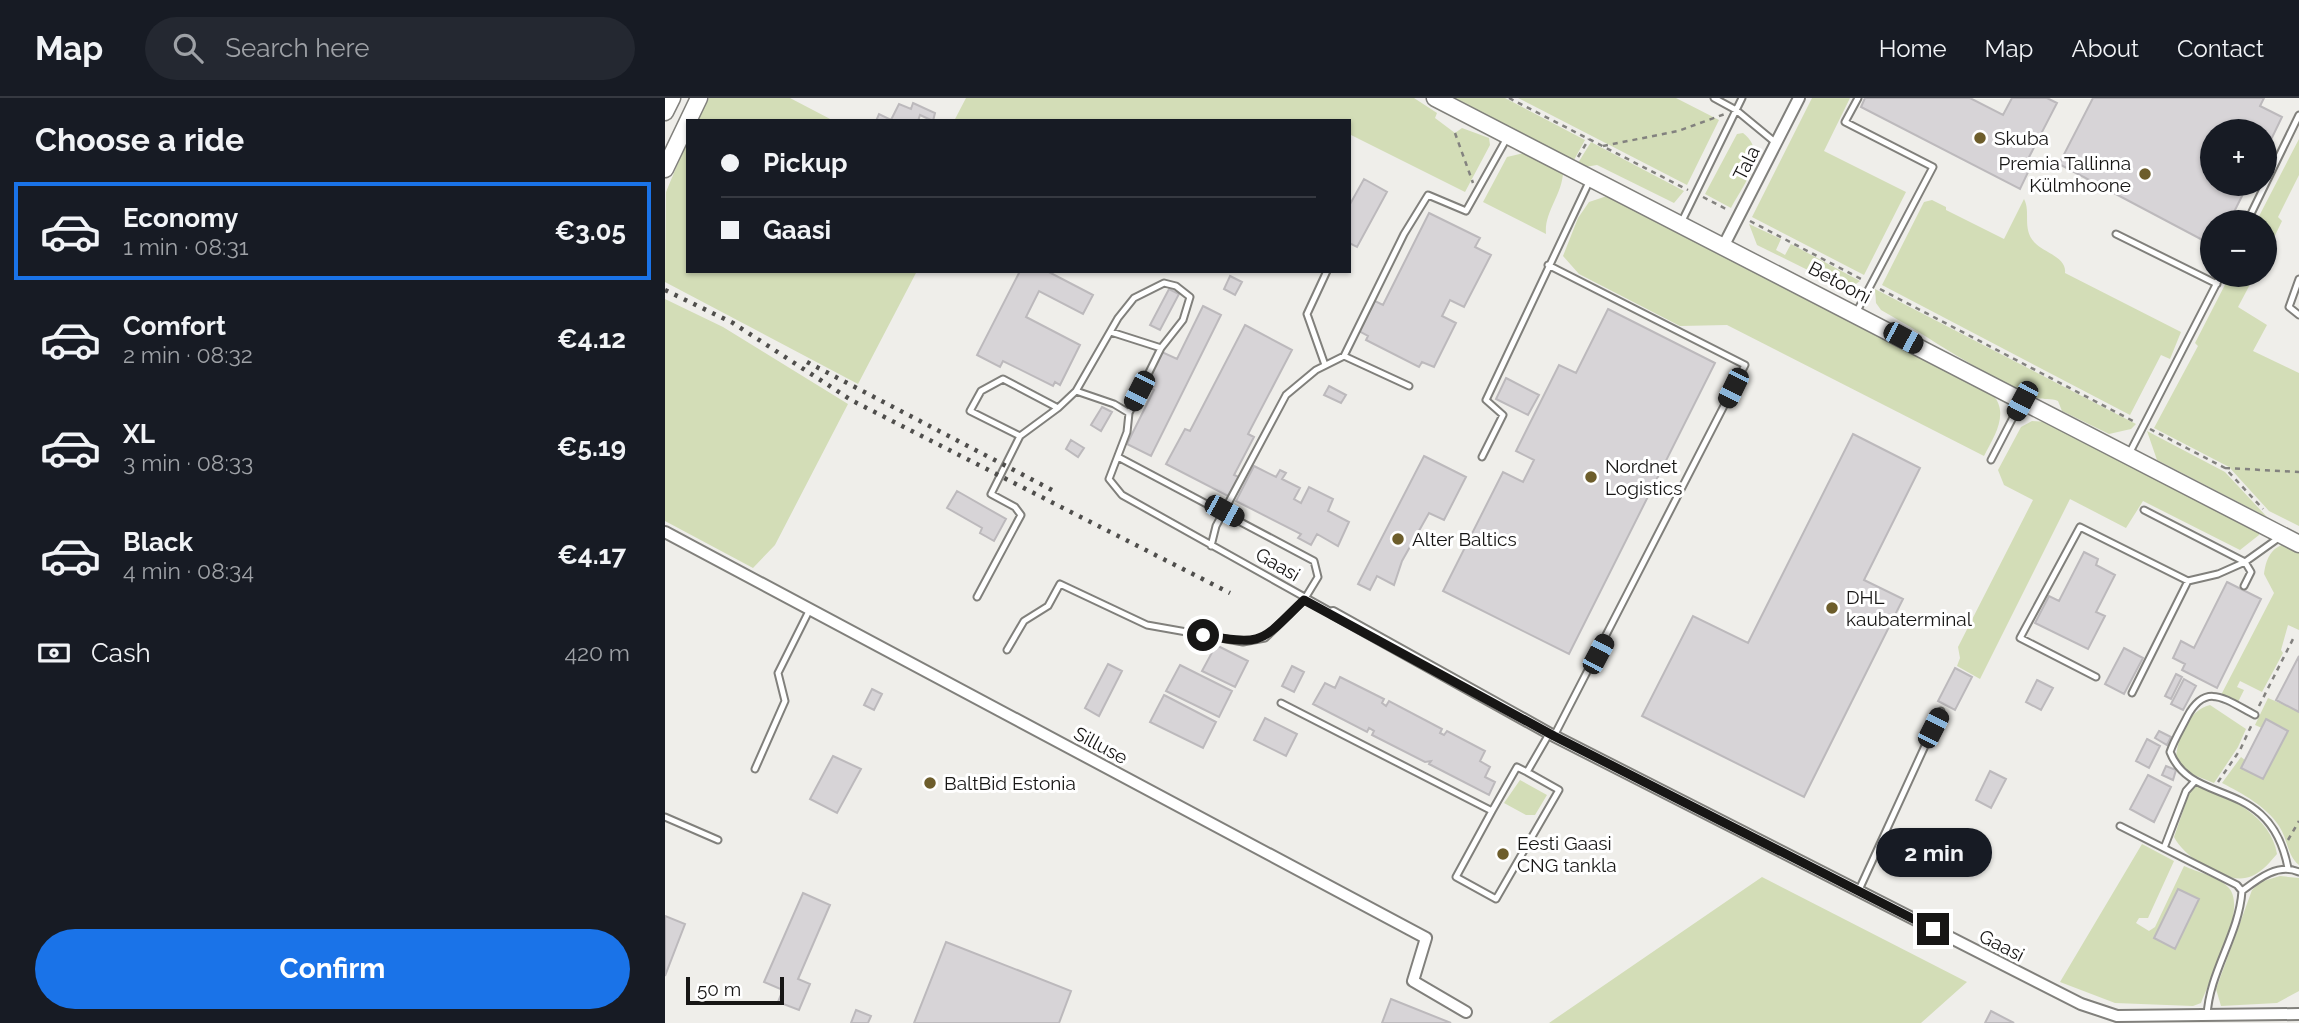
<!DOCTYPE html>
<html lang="en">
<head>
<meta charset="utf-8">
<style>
  :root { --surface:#171b24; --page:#242831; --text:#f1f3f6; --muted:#9ea1a6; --line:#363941; --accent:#1a73e8 }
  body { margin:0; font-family:Raleway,sans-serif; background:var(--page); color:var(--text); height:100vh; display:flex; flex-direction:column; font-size:26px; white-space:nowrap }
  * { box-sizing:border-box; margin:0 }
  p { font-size:23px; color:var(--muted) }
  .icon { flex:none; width:38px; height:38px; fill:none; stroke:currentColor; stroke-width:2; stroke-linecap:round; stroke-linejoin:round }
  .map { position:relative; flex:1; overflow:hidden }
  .sheet { display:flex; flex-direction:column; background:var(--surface); width:665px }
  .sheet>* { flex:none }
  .guide { position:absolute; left:21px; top:21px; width:665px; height:154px; border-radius:0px; box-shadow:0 2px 5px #0004; display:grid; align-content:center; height:154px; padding:0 35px; background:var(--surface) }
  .controls { position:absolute; left:1535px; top:21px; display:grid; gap:14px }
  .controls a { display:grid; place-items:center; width:77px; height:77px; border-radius:50%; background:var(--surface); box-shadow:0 2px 5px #0004; font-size:35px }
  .scale { position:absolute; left:21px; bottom:18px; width:98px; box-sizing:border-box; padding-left:7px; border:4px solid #171615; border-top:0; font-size:19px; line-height:24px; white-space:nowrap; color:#171615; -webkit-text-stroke:5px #fff; paint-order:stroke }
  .end { position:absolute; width:32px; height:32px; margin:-16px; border:9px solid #171615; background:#fff; box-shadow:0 0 0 4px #fff }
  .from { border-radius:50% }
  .bubble { position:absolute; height:49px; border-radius:24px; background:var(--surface); box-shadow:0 2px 5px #0004; font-size:23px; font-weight:700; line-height:49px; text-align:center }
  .car { position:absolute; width:21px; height:42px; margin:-21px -10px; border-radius:9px; box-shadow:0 0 5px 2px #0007; background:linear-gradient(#222 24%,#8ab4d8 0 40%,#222 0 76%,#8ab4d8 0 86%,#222 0) }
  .guide b { display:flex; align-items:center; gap:24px; height:66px; font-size:26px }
  .guide b+b { border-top:2px solid var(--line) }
  .guide i { width:18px; height:18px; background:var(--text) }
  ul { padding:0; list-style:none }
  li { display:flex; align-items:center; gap:21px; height:98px; margin:0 14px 10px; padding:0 21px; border:4px solid transparent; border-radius:0px }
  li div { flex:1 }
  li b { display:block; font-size:26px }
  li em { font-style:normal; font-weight:700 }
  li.on { border-color:var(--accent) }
  li>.icon { width:63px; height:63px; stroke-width:1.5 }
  h2 { padding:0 35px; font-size:32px; line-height:84px }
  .pay { display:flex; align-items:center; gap:18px; height:77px; padding:0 35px; font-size:26px }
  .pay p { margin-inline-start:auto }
  .primary-button { display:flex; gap:14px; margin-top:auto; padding:14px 35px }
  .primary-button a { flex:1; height:80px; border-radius:42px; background:var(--accent); color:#fff; font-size:28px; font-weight:700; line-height:80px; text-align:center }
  header { display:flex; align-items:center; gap:42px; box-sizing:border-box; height:98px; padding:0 35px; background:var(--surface); border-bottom:2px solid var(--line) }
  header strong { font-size:33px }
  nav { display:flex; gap:38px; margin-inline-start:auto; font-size:24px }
  .search { width:490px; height:63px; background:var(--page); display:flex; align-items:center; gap:18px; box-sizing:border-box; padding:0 24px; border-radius:38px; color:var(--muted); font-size:26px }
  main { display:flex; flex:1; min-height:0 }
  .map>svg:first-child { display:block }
  .green { fill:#d3ddb7 }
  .building { fill:#d7d4d7; stroke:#bcb9bc; stroke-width:2 }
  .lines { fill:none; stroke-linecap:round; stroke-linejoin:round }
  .lane-casing { stroke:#81807c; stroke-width:9 }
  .street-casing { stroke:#81807c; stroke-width:14 }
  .secondary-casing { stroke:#81807c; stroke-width:19 }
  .path { stroke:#83827f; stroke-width:2.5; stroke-dasharray:5 5; stroke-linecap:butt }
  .lane { stroke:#fff; stroke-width:5 }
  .street { stroke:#fff; stroke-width:10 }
  .secondary { stroke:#fff; stroke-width:16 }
  .rail { stroke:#4f4e4c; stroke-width:4.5; stroke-dasharray:3.5 7; stroke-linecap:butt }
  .route { stroke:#171615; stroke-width:9 }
  .poi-dot { fill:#6d5d2b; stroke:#fff; stroke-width:2.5 }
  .labels { text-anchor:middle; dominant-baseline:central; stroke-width:6; stroke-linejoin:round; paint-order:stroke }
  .poi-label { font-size:19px; fill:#171615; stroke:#fff; text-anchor:start }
  .street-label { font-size:19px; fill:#171615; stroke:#fff }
</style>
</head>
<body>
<header>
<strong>Map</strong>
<div class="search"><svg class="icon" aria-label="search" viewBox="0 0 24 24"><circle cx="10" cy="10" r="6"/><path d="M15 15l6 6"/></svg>Search here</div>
<nav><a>Home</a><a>Map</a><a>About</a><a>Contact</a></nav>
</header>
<main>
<section class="sheet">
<h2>Choose a ride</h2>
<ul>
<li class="on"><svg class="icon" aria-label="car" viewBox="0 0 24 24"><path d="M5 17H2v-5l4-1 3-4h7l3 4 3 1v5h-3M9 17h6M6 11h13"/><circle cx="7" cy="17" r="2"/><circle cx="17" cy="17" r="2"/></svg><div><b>Economy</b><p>1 min · 08:31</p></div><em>€3.05</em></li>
<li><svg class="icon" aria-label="car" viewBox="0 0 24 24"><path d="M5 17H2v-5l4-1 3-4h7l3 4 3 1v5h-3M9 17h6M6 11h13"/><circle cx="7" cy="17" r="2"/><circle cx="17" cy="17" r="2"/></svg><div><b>Comfort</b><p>2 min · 08:32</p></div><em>€4.12</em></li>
<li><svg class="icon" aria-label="car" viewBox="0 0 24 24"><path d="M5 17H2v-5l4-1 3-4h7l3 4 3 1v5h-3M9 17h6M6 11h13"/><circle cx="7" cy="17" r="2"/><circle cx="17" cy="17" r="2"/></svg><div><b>XL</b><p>3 min · 08:33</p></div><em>€5.19</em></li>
<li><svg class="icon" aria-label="car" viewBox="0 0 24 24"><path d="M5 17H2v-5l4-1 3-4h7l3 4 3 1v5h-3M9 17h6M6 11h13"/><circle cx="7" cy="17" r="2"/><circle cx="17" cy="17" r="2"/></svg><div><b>Black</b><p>4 min · 08:34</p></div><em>€4.17</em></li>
</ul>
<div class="pay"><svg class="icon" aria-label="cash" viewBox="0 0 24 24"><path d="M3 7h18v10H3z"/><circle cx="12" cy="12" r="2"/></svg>Cash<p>420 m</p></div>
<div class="primary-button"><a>Confirm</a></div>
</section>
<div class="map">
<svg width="1634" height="925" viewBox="0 0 1634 925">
  <rect width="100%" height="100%" fill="#efeeea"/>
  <path class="green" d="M44 0H125L169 23H32Z
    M301 0H749L772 15 770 20 790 35 797 30 824 40 825 47 800 94 684 36V23H289Z
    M787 0H840L920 42 909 62Z
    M853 0H1011L1054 22 1022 87Z
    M1147 0H1185L1159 53 1241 94 1199 177 1087 119Z
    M1078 35C1105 56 1078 87 1066 110L1040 96 1072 36Z
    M23 41V173H252L193 286 0 184 1 94Z
    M1634 41V77L1613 119 1617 123 1600 158V124H1591Z
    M926 44 1019 93 1009 105 932 67 920 69 913 65Z
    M859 55 898 75C897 97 879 114 881 136L818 104 842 59Z
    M942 98 1325 294C1346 313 1330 337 1319 358L1062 227 1015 228 914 176 898 158 913 120 924 104Z
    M1359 101C1366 114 1357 130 1369 144 1379 155 1402 159 1400 175L1516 234 1505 261 1496 257 1465 317 1217 187 1259 104 1267 102 1281 109V112L1339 141Z
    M1084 126 1116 141 1111 152 1120 157 1126 146 1195 183 1188 188H1175L1092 147Z
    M1565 177H1590L1573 209 1602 227 1588 253 1634 275V428L1604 413 1564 369 1489 330 1533 248 1530 245Z
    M1210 191 1471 326 1466 331 1444 336 1397 313 1393 303C1386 300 1379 302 1372 300 1317 277 1268 241 1216 212L1211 205Z
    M0 201 58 229 183 306 110 447 88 470 0 423Z
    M1367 323 1384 324 1594 432V437L1575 452 1478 403 1461 430 1405 401 1315 581 1292 568 1295 560 1293 549 1368 402 1339 387 1333 372 1356 329Z
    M1482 333 1560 374 1602 419 1492 362Z
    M1619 446 1634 454V532L1623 527 1616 552 1618 555 1597 594 1575 583 1572 589 1579 592 1573 604 1556 597 1609 495 1599 476C1601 462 1605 451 1619 446Z
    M1603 600 1634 613V767C1622 758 1623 741 1614 728 1601 708 1578 696 1557 685L1576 659 1580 662 1577 670 1598 681 1623 633 1602 622 1597 630 1590 627Z
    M1545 607 1581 631 1573 649 1549 685 1524 675 1511 661C1512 641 1523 612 1545 607Z
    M855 682 882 697 870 717H861L839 705Z
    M1533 686C1565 700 1606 718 1612 756 1605 764 1598 773 1587 778 1563 789 1520 760 1509 739L1525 693Z
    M1477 746 1509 763 1483 820H1474L1471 825 1484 833 1490 829 1519 768C1532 774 1554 779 1563 789 1584 809 1545 881 1536 905L1528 908 1450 905 1395 884Z
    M1615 778 1634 780V893L1612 905 1556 908 1551 891 1587 792 1595 784Z
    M1097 779 1302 884 1256 925H884Z"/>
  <path class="building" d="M1200 0H1305L1338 17 1347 0H1382L1392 5 1362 63 1367 66 1355 91 1196 9Z
    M1428 0H1599L1595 8 1617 19 1600 54V33H1547V86H1583L1564 124H1547V147L1394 66Z
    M248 5 270 15 268 23 255 17 253 23H211L214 16 226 22 234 6 246 11Z
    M699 81 722 94 692 149 684 145V108Z
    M764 115 815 140 810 149 826 157 799 209 785 202 777 218 791 225 769 269 757 264 754 269 701 242 703 238 694 233 710 203 718 207Z
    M355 173H382L428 197 418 216 374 193 361 219 415 247 395 287 390 284 388 288 338 263 335 269 312 257Z
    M565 178 577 184 570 197 559 191Z
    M504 191 514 196 495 232 485 227Z
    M538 208 556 217 486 358 462 346 489 292 480 288 497 254 512 261Z
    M943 211 1050 265 904 556 778 493 838 374 858 384 869 362 851 353 894 267 911 275Z
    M580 227 627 252 583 336 589 339 569 377 574 379 563 398 501 366 520 331 525 333Z
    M841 280 874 297 863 317 831 301Z
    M664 288 681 297 676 305 659 297Z
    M437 309 447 314 436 333 426 327Z
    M1188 336 1255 370 1199 482 1238 501 1139 699 977 618 1028 518 1083 545Z
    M406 342 419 350 413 359 401 351Z
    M759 358 801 379 779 422 764 415 737 463 729 487 712 478 705 492 693 486Z
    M589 368 611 379 615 372 621 375 617 381 635 390 629 401 636 405 644 389 668 401 663 413 684 424 673 448 652 436 646 447 633 440 636 436 571 403Z
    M292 393 341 421 329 443 315 435 317 430 282 410Z
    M1419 454 1433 461 1431 467 1450 477 1431 514 1440 518 1423 551 1370 525 1384 498 1394 503Z
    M1562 484 1596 501 1552 590 1517 572 1520 566 1508 560 1516 543 1529 550Z
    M551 547 583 563 570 589 537 573Z
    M1459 550 1478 560 1459 596 1440 586Z
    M1634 558V614L1611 602Z
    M443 566 457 573 434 618 420 610Z
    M515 567 567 593 554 619 501 593Z
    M627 568 639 574 629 594 617 588Z
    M1290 570 1307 579 1290 612 1273 603Z
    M1511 576 1517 579 1506 601 1500 598Z
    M675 579 719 601 717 605 721 608 724 603 777 631 775 635 779 637 782 633 820 653 815 663 825 669 820 679 830 684 824 697 764 666 766 663 760 664 707 637 709 633 704 630 702 634 648 606 660 585 670 590Z
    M1519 581 1531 588 1518 612 1506 606Z
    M1372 582 1388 590 1376 612 1361 604Z
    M207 591 217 596 209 612 199 607Z
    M499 597 551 624 538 650 485 624Z
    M600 620 632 636 621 658 589 642Z
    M1601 621 1623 633 1598 681 1576 670Z
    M1494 633 1506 639 1502 647 1490 640Z
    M1482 641 1495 648 1484 670 1471 663Z
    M168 658 196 671 172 715 145 701Z
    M1501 668 1511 672 1508 682 1497 677Z
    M1325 673 1341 681 1326 710 1311 702Z
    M1483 677 1506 689 1489 724 1465 711Z
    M1513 791 1534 801 1510 851 1489 840Z
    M138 795 165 807 133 881 145 886 134 912 113 904 118 892 99 884Z
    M0 818 20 826 0 878Z
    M281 844 406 893 394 925H249Z
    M726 901 786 925H717Z
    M191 912 206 918 203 925H186Z
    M1326 913 1349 925H1320Z"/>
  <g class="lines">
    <g class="lane-casing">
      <path id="lane" d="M1049 0 1071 12 1111 45
        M1017 123 1077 0
        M1582 124 1634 17
        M1451 136 1552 186
        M883 167 1080 267 889 638
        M1634 181 1624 209 1634 217
        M1191 215 1268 69 1180 24 1193 0
        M446 234 496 250
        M660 267 642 216 662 173
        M744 288 679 258 739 136 763 97 801 113 842 40
        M411 293 453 220 469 200 499 185 511 188 525 199 518 222 496 250 464 315
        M355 338 305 313 316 293 338 281 393 310 411 293 449 306 464 315 462 334 444 381 457 397 668 515
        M1465 354 1556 177
        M817 359 838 317 821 302 925 82
        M1326 362 1355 306
        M1479 412 1580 464 1586 474 1579 488
        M546 448 551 428 621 297 651 272 679 258
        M312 499 356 417 350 409 326 396 355 338 393 310
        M342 552 359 523 383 508 395 486 482 527 578 544 600 540 639 502 653 479 649 463 453 359
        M1431 579 1355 540 1415 429 1523 483 1553 476 1580 464 1615 439
        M1467 595 1523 483
        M616 605 827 713 852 669 862 674 884 636
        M1590 617C1561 602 1541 583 1522 619 1516 631 1509 642 1505 654 1527 710 1605 677 1623 770
        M90 671 120 603 113 575 145 511
        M827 713 791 779 831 801 894 692 862 674
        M0 719 53 742
        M1455 728 1572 787 1577 793C1574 837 1544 874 1542 918
        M1499 750 1521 693 1530 683
        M1577 793C1594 780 1613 765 1634 774
        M1193 794 1276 613"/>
    </g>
    <g class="street-casing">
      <path id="street" d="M1059 147 1134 0
        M0 434 761 840 748 883 801 914
        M668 515 889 638 1416 906 1452 918 1634 916"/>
    </g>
    <g class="secondary-casing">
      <path id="secondary" d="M770 0 1634 446
        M0 14 7 0
        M0 71 34 0"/>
    </g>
    <path class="path" d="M844 0 1023 92
      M790 35 808 85
      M938 48 1013 33 1060 16
      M913 59 924 41
      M1038 99 1063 112
      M1085 123 1200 183
      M1215 191 1470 324
      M1485 331 1560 370 1598 411
      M1560 370 1634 374
      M1594 608 1629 539
      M1553 684 1575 652 1588 624
      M1623 742 1634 723"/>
    <use href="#lane" class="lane"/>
    <use href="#street" class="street"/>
    <use href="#secondary" class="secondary"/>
    <path class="rail" d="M0 192 68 225 186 302 565 495
      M142 264 387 392"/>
  </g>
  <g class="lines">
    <path class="route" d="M538 537C601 548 595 544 639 502L889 638 1268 831"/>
  </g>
  <g class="poi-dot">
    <circle cx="1315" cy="40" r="7"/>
    <circle cx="1480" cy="76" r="7"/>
    <circle cx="926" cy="379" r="7"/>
    <circle cx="733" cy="441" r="7"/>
    <circle cx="1167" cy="510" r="7"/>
    <circle cx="265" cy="685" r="7"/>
    <circle cx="838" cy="756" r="7"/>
  </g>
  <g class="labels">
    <g class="poi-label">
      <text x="1329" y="40">Skuba</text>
      <text x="1466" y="65" text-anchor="end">Premia Tallinna<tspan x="1466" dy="22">Külmhoone</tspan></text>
      <text x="940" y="368">Nordnet<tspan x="940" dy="22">Logistics</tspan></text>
      <text x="747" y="441">Alter Baltics</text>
      <text x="1181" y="499">DHL<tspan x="1181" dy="22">kaubaterminal</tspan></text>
      <text x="279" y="685">BaltBid Estonia</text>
      <text x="852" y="745">Eesti Gaasi<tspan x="852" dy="22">CNG tankla</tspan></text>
    </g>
    <g class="street-label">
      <text transform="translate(1081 65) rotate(-63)">Tala</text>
      <text transform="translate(1175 184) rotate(28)">Betooni</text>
      <text transform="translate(613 466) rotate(30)">Gaasi</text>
      <text transform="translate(436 647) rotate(28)">Silluse</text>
      <text transform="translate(1337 847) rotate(27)">Gaasi</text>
    </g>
  </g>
</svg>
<div class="controls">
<a>+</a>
<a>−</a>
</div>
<div class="scale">50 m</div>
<i class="end from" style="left:538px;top:537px"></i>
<i class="end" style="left:1268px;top:831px"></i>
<div class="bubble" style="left:1211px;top:730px;width:116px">2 min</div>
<i class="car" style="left:1238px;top:240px;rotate:118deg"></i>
<i class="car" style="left:1068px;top:290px;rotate:206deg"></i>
<i class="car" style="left:474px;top:293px;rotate:207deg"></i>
<i class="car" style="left:1357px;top:303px;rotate:208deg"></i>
<i class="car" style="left:559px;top:413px;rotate:119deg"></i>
<i class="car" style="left:933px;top:556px;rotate:28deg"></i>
<i class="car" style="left:1268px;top:630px;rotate:27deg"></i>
<div class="guide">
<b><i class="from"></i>Pickup</b>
<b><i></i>Gaasi</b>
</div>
</div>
</main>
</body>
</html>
